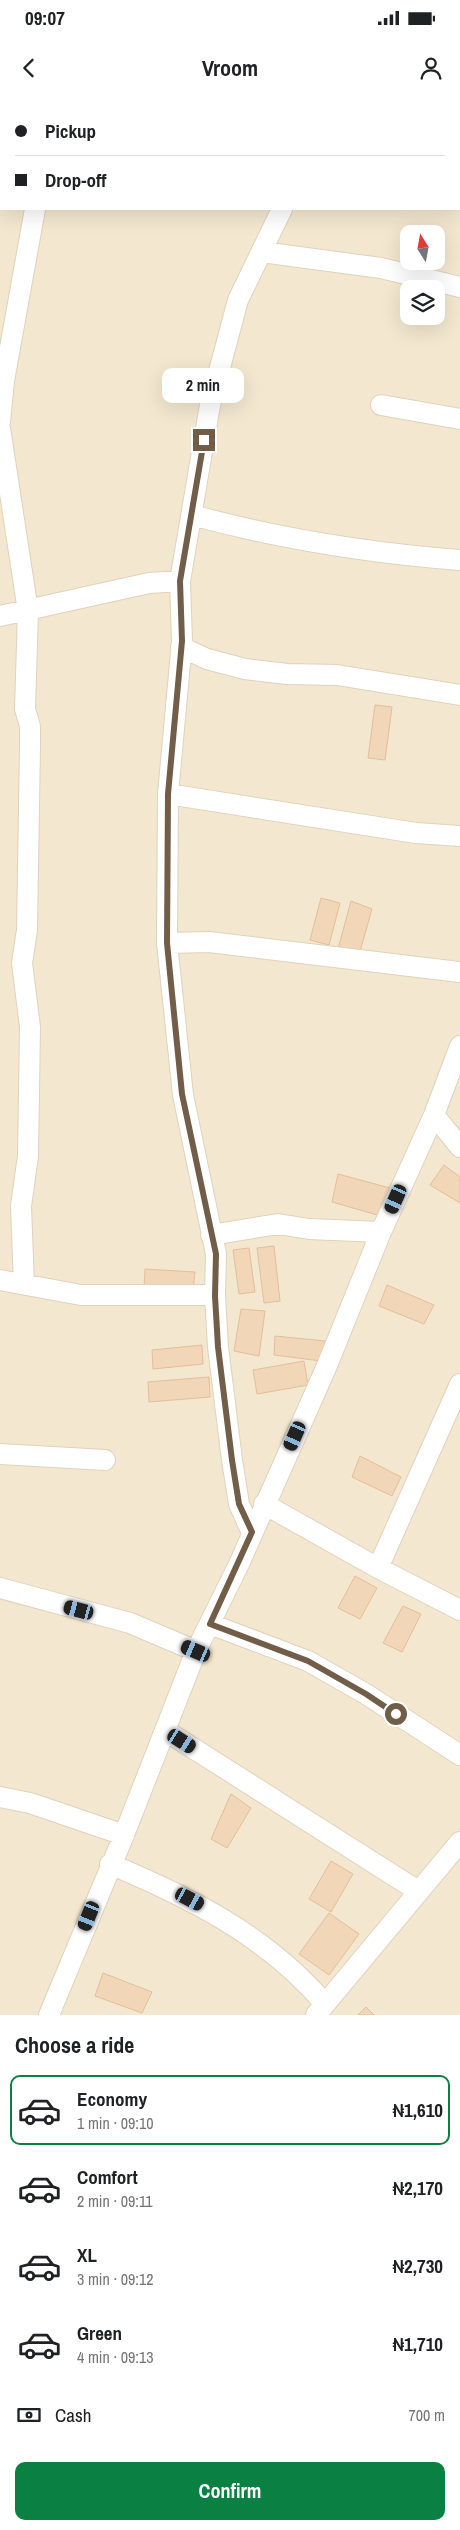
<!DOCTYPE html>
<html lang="en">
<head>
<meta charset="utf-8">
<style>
  :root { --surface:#fff; --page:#f2f2f2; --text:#202124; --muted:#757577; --line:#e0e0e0; --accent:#0b8043 }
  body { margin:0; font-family:"Archivo Narrow",sans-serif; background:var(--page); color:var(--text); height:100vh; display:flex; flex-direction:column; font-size:19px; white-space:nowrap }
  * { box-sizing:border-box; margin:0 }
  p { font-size:16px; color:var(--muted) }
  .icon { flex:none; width:28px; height:28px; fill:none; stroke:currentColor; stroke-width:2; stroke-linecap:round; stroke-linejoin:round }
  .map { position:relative; height:1915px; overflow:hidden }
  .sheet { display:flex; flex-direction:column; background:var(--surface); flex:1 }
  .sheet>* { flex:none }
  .banner { position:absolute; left:0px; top:0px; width:460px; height:110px; box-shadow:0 5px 20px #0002; display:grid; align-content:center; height:110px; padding:0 15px; background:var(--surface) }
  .needle { width:32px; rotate:349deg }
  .controls { position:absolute; left:400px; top:125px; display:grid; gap:10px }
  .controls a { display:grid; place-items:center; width:45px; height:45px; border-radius:10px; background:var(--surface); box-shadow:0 5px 20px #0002; font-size:25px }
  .end { position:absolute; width:22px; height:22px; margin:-11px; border:6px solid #725d48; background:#fff; box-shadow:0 0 0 2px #fff }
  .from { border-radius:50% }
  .bubble { position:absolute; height:35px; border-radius:10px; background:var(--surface); box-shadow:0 5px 20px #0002; font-size:16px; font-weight:700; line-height:35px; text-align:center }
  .car { position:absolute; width:15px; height:30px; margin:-15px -8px; border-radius:6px; box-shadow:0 0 4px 1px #0007; background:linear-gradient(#222 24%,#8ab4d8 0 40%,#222 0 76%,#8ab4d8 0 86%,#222 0) }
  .banner b { display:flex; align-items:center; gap:18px; height:48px; font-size:19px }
  .banner b+b { border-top:1px solid var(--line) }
  .banner i { width:12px; height:12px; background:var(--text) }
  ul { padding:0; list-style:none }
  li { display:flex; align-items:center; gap:15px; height:70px; margin:0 10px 8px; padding:0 5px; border:2px solid transparent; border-radius:10px }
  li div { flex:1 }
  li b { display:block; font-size:19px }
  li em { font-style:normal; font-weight:700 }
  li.current { border-color:var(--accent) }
  li>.icon { width:45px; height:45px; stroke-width:1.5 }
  h2 { padding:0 15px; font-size:22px; line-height:60px }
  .pay { display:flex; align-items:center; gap:12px; height:55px; padding:0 15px; font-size:19px }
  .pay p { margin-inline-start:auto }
  .cta { display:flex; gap:10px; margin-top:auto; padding:10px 15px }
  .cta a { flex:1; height:58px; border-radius:10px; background:var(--accent); color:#fff; font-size:20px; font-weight:700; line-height:58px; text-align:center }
  .status { display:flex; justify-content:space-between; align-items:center; height:35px; padding:0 25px; background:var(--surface); direction:ltr }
  .status svg { height:14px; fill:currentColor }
  header { display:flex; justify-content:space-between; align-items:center; height:65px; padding:0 15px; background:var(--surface); font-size:22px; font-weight:700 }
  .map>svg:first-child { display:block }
  .residential { fill:#f3e7cf; fill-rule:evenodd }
  .building { fill:#f1d6b8; stroke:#e3bf98 }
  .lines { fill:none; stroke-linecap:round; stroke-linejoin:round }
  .minor-casing { stroke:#e0d2bc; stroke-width:22 }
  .minor { stroke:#fff; stroke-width:20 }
  .route { stroke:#725d48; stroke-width:6 }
</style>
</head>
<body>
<div class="status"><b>09:07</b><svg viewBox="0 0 49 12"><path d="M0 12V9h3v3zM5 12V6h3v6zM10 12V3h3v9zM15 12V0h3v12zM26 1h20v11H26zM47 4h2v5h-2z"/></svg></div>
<header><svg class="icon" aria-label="back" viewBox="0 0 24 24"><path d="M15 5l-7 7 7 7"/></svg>Vroom<svg class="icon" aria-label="person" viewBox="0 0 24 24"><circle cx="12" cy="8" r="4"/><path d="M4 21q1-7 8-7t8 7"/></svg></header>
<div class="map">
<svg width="460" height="1915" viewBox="0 0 460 1915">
  <rect width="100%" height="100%" fill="#fcf5e0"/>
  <path class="residential" d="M0 0H460V1915H0ZM1 1H459V109H1ZM409 134H436V161H409ZM409 189H436V216H409Z"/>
  <path class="building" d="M375 605 392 607 385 660 368 658Z
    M321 798 340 803 329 845 310 840Z
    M351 801 372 809 359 855 338 849Z
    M444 1065 460 1077V1103L430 1085Z
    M338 1074 390 1088 381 1116 332 1102Z
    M274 1146 280 1201 264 1203 257 1148Z
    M249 1148 255 1192 239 1194 233 1150Z
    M145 1169 195 1172 193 1191 144 1189Z
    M387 1185 434 1205 424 1224 379 1206Z
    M241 1209 265 1211 259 1256 234 1251Z
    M275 1236 325 1241 321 1261 274 1255Z
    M202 1245 203 1264 153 1269 152 1250Z
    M304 1261 308 1285 257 1294 253 1270Z
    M209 1277 210 1297 149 1302 148 1282Z
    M360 1356 401 1377 392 1396 352 1377Z
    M355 1476 377 1488 360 1519 338 1508Z
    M403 1506 421 1514 402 1552 383 1543Z
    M231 1694 251 1708 227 1748 211 1739Z
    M331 1761 353 1774 331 1812 309 1799Z
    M329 1813 359 1834 329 1875 299 1854Z
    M103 1873 152 1892 142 1913 95 1896Z
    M366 1907 374 1915H358Z"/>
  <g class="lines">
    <g class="minor-casing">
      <path id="minor" d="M409 0 413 1
        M323 1 324 0
        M459 19 460 20
        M0 23H1
        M262 152 381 168 460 187
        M381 305 460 319
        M0 322 4 281 35 109
        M0 328 28 511 25 609 30 626V646L27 830 22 863 30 927 28 1056 21 1106 24 1184
        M192 415C280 439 369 453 460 460
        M180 481 210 305 238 200 282 109
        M0 516 149 483 180 481 182 541 168 694 167 843 183 995 216 1154 215 1195 218 1247 232 1360 239 1404 252 1433
        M181 547 207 559 245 569 287 574 337 575 460 595
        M168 694 416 733 460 736
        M167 843 209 842 460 872
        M434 1015 460 1047
        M211 1135 278 1124 309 1129 381 1132
        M0 1180 81 1195H215
        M0 1354 105 1360
        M264 1404 378 1468 460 1510
        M378 1468 460 1284
        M0 1488 130 1523 196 1551
        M210 1524 308 1561 366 1594 460 1655
        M166 1631 418 1791
        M0 1697 30 1703 124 1735
        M110 1764C191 1798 267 1836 325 1904
        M49 1915 124 1735 196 1551 239 1464 326 1268 381 1132 434 1015 460 946
        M316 1915 460 1742"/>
    </g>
    <use href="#minor" class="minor"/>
  </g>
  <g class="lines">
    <path class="route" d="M204 340 180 481 182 541 168 694 167 843 182 994 216 1154 215 1196 218 1247 232 1360 239 1404 252 1432 210 1524 308 1561 366 1594 396 1614"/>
  </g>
</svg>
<div class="controls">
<a><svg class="needle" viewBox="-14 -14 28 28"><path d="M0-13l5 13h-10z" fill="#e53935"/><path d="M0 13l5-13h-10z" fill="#757577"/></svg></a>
<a><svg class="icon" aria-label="layers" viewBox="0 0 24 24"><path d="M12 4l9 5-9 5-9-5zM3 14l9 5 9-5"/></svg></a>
</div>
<i class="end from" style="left:396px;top:1614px"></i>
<i class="end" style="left:204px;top:340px"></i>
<div class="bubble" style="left:162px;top:268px;width:82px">2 min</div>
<i class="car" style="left:396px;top:1099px;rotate:204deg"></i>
<i class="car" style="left:295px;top:1336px;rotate:204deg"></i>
<i class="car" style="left:79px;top:1510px;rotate:285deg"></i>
<i class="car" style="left:196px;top:1551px;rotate:293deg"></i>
<i class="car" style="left:182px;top:1641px;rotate:122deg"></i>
<i class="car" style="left:190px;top:1799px;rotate:118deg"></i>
<i class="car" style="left:89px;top:1816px;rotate:202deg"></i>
<div class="banner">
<b><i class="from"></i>Pickup</b>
<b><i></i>Drop-off</b>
</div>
</div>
<section class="sheet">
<h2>Choose a ride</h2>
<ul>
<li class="current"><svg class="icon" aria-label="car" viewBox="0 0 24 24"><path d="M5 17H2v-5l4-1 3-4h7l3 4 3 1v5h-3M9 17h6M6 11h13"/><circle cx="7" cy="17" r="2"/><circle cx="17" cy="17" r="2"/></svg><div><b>Economy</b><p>1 min · 09:10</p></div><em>₦1,610</em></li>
<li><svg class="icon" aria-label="car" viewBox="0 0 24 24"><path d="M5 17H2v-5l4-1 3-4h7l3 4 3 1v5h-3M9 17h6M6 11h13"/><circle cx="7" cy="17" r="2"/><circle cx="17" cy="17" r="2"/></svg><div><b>Comfort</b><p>2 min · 09:11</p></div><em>₦2,170</em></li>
<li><svg class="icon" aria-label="car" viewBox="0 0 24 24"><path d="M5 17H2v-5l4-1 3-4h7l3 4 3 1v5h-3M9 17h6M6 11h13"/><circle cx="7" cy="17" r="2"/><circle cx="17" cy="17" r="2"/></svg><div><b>XL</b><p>3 min · 09:12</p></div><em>₦2,730</em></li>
<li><svg class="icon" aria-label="car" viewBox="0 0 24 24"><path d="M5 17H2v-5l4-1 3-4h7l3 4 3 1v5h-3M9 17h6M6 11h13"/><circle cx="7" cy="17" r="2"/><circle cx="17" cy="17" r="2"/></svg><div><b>Green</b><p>4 min · 09:13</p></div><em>₦1,710</em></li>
</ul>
<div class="pay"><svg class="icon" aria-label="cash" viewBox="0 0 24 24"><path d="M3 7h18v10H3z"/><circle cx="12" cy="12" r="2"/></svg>Cash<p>700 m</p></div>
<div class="cta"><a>Confirm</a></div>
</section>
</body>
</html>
